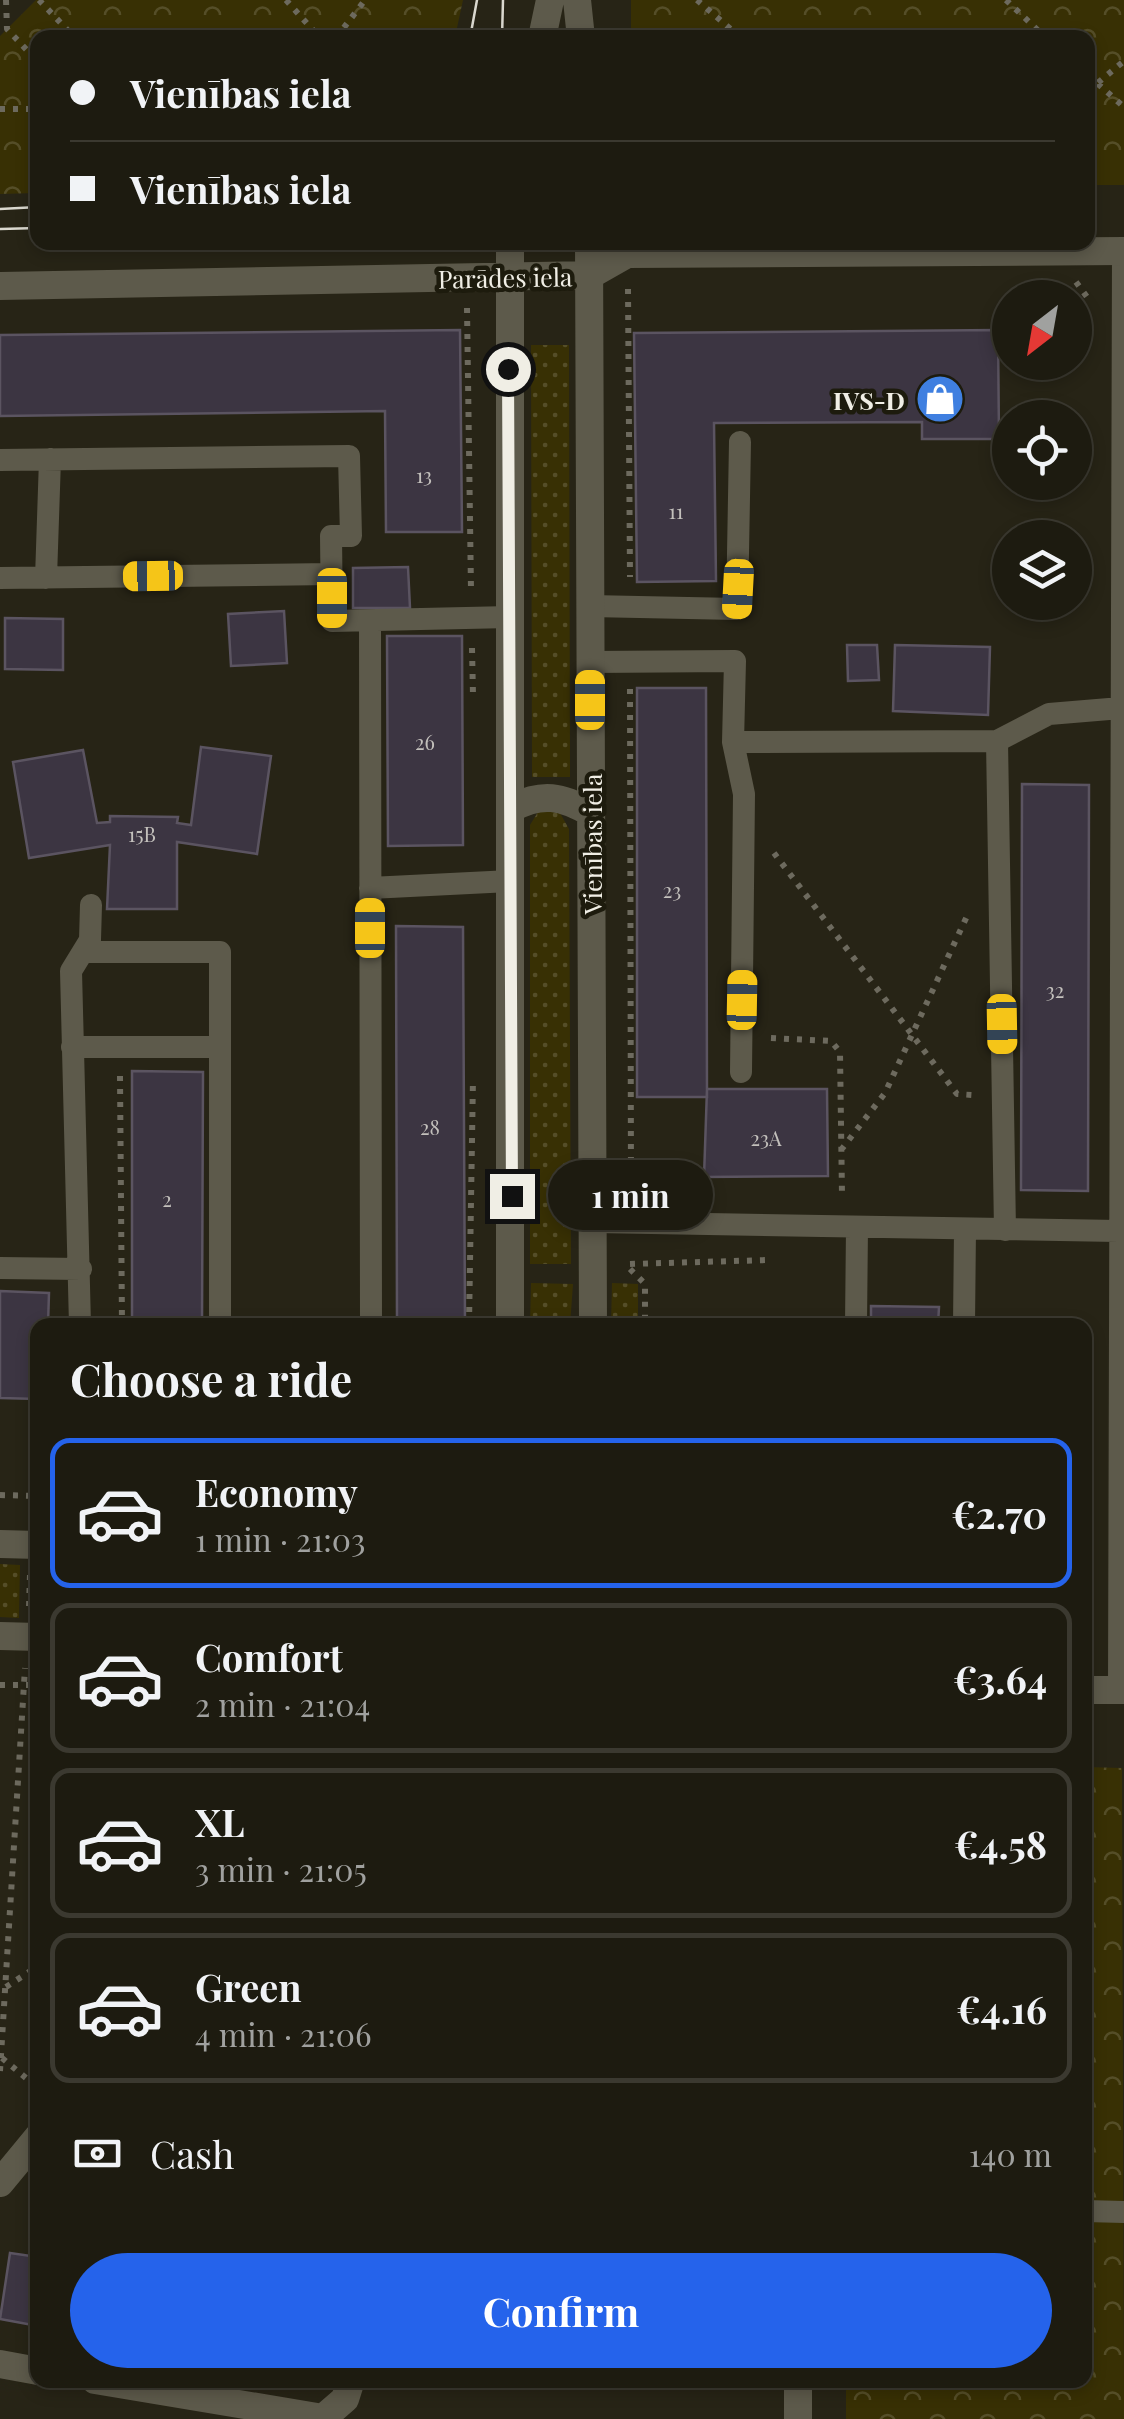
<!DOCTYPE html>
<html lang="en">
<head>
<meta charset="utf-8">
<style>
  :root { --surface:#1d1b10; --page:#2a281e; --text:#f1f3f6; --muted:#a0a19f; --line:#3b3930; --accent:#2563eb }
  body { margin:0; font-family:"Playfair Display",serif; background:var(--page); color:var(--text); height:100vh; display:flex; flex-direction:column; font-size:38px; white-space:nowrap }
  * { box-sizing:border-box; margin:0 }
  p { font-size:32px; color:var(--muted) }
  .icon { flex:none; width:55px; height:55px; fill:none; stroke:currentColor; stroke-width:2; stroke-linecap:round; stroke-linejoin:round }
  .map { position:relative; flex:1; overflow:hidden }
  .side { position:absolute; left:30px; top:1318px; width:1062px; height:1070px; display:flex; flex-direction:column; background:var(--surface); border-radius:20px; box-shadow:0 5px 15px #0003,0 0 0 2px var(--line) }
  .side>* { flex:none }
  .hud { position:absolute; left:30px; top:30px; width:1065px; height:220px; border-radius:20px; box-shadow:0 5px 15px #0003,0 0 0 2px var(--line); display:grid; align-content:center; height:220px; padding:0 40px; background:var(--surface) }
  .needle { width:65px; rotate:211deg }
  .tools { position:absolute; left:992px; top:280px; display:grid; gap:20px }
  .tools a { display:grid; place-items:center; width:100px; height:100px; border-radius:50%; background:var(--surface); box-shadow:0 5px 15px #0003,0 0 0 2px var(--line); font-size:50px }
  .end { position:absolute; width:45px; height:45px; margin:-22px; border:12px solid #f0eee5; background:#111; box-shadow:0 0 0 5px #111 }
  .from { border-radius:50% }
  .bubble { position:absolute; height:70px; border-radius:35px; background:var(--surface); box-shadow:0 5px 15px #0003,0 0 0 2px var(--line); font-size:32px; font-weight:700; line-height:70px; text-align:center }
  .car { position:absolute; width:30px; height:60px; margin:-30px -15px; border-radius:12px; box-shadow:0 0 8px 2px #0007; background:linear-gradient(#f5c518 24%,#345 0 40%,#f5c518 0 76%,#345 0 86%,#f5c518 0) }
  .hud b { display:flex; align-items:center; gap:35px; height:95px; font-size:38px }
  .hud b+b { border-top:2px solid var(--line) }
  .hud i { width:25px; height:25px; background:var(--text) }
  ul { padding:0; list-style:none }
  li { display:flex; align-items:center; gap:30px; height:150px; margin:0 20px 15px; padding:0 20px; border:5px solid var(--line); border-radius:20px }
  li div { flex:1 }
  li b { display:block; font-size:38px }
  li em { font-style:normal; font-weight:700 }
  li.selected { border-color:var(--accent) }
  li>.icon { width:90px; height:90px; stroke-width:1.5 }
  h2 { padding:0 40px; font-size:45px; line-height:120px }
  .pay { display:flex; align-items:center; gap:25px; height:110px; padding:0 40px; font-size:38px }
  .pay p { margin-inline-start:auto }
  .button { display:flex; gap:20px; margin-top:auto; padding:20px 40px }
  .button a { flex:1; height:115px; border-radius:60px; background:var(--accent); color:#fff; font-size:40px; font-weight:700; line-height:115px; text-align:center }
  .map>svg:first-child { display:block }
  .grass { fill:url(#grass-dots) }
  .forest { fill:url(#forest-crowns) }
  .building { fill:#3c3542; stroke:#5b5461; stroke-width:2.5 }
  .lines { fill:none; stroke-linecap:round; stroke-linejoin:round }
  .path { stroke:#6d6a5e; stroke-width:6; stroke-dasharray:5 8; stroke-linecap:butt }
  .service { stroke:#5d5a4b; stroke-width:22 }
  .minor { stroke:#5d5a4b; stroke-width:28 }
  .tram { stroke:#dad8cf; stroke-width:2.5 }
  .route { stroke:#f0eee5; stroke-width:12 }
  .labels { text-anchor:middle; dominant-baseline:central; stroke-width:9; stroke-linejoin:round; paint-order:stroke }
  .number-label { font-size:20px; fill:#c3c0bc }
  .street-label { font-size:25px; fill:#f0eee5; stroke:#1d1b0d }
  .poi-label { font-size:25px; font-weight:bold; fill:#f0eee5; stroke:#1d1b0d; text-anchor:end }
</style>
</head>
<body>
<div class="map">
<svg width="1124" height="2419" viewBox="0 0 1124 2419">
  <defs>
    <pattern id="grass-dots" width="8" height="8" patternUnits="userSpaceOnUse" patternTransform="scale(2.5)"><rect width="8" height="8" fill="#383004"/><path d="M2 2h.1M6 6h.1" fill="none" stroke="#554e28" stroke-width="1.8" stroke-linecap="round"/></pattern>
    <pattern id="forest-crowns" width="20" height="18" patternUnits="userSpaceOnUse" patternTransform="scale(2.5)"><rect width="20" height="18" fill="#383004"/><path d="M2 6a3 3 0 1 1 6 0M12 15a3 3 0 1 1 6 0" fill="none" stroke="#554e28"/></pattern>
  </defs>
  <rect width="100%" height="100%" fill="#272416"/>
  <path class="grass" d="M531 345H569L570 777H532Z
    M547 809 560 813 569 829 571 1264H530V825L538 812Z
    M531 1283 573 1284 570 1325H530Z
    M612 1283 638 1284V1325H611Z
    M0 1564 20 1565 19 1618 0 1617Z"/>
  <path class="forest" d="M36 0H463L455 37 38 38 37 193 0 194V36Z
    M631 0H1124V185H1088V38L631 37Z
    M1085 1767 1122 1768 1124 2419H846V2380H1085Z"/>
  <path class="building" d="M460 330 462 532H386L385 411 0 416V335Z
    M998 330 999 439H922V422L714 423 716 581 637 582 634 333Z
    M408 567 410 608H353V568Z
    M284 611 287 663 231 666 228 614Z
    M5 618 63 619V670L5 669Z
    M387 636H462L463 845 388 846Z
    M847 645H877L879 680 848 681Z
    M895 645 990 647 988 715 893 711Z
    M637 688H706L707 1097H637Z
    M201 747 271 756 257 854 177 842V909H107L110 845 29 858 13 762 83 750 97 823 110 822V816L178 817 177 823 191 825Z
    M1022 784 1089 785 1088 1191 1021 1190Z
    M396 926 463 927 465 1325H397Z
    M132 1071 203 1072 202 1325H132Z
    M707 1089H827L828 1176 704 1177Z
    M0 1291 49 1293 48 1325H38V1399L0 1398Z
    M871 1306 939 1307 938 1325H871Z
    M10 2253 38 2257V2326L0 2319Z"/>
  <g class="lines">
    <path class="path" d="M6 0 7 29 38 62
      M39 0 75 38
      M286 0 320 38
      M697 0 741 38
      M1006 0 1046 38
      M258 38 280 34 309 38
      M336 38 365 0
      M1088 75 1124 107
      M1088 91 1124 61
      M0 109H38
      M1076 282 1087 297
      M628 289 630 577
      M467 308 471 590
      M472 648 473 695
      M630 689 631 1192
      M774 853 957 1094 972 1095
      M771 1038 831 1041 840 1052 842 1195
      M120 1076 122 1325
      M841 1150 885 1093 967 916
      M630 1264 769 1260
      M630 1269 645 1284V1325
      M469 1325 473 1078
      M0 1495 38 1496
      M32 1511 36 1399
      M29 1606 30 1574
      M0 1685H38
      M6 1987 38 1966
      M2 2058 38 2088
      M0 2071 25 1668"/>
    <path class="service" d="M0 460 349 456 351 536H331L332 621 510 617
      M0 578 332 574
      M46 578 50 459
      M590 606 737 609 740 442
      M370 621 371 1325
      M590 662 735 661 733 742 744 794 741 1072
      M733 742 997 741
      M370 888 511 881
      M83 952H220V1325
      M72 1047H218
      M594 1222 1118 1231
      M1005 1230 997 741 1049 714 1121 708
      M0 1268 81 1269
      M80 1325 71 971 90 940 91 905
      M856 1325 857 1227
      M964 1325 965 1229
      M1119 1690 1123 251
      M1085 2211 1124 2212"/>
    <path class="minor" d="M577 0 581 38
      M542 38 550 0
      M510 242V1325
      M589 242 593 1325
      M0 286 590 275 627 254 1124 251
      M512 808C542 792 562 796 591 813
      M0 1544 38 1545
      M0 1636 38 1637
      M1085 1690H1124
      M0 2183 38 2137
      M0 2364 38 2371
      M95 2380 323 2418 345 2399 351 2380
      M798 2380V2419"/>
    <path class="tram" d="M470 38 477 0
      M502 38 503 0
      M0 209 38 207
      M0 229 38 228"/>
  </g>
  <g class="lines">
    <path class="route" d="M508 369 512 1196"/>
  </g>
  <defs>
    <g id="shop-disc" transform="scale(2.5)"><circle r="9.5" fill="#3f7fe0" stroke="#1d1b0d"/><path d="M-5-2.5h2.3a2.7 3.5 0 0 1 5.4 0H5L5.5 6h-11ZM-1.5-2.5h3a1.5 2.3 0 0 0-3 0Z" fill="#fff"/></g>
  </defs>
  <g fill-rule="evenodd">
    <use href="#shop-disc" x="940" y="399"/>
  </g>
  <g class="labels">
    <g class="number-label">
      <text x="424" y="474">13</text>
      <text x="676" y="510">11</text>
      <text x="425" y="741">26</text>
      <text x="142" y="833">15B</text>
      <text x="672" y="889">23</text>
      <text x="1055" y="989">32</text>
      <text x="430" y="1126">28</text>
      <text x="766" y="1137">23A</text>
      <text x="167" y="1198">2</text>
    </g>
    <g class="street-label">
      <text transform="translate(505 277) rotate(-1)">Parādes iela</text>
      <text transform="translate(591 844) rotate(-90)">Vienības iela</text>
    </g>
    <g class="poi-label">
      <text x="905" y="399">IVS-D</text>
    </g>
  </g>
</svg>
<div class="tools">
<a><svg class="needle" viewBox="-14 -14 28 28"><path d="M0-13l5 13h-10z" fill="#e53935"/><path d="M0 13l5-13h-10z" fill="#a0a19f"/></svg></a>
<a><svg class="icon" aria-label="locate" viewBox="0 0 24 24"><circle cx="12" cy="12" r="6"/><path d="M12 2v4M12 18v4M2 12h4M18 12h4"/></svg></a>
<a><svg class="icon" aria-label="layers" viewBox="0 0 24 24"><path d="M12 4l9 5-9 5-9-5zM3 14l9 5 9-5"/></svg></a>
</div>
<i class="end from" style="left:508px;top:369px"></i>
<i class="end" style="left:512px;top:1196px"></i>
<div class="bubble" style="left:548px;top:1160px;width:165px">1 min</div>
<i class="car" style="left:153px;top:576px;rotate:269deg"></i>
<i class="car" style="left:738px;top:589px;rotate:183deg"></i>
<i class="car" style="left:332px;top:598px;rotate:180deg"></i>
<i class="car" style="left:590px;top:700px;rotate:0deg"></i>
<i class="car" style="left:370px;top:928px;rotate:0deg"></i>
<i class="car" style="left:742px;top:1000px;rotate:1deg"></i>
<i class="car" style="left:1002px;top:1024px;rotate:179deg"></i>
<div class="hud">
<b><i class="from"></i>Vienības iela</b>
<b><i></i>Vienības iela</b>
</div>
<section class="side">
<h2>Choose a ride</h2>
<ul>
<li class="selected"><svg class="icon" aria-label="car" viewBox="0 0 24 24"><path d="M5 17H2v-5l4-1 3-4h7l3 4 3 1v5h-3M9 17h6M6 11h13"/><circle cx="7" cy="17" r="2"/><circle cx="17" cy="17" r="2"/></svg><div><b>Economy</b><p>1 min · 21:03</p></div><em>€2.70</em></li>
<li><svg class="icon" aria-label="car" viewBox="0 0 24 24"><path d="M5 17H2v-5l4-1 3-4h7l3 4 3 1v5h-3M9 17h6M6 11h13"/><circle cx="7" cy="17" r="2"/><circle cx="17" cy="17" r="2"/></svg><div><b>Comfort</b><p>2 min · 21:04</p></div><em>€3.64</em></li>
<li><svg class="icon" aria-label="car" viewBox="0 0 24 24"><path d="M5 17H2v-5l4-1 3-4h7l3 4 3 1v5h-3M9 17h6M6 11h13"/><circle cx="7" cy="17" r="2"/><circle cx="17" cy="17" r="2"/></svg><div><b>XL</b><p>3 min · 21:05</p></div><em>€4.58</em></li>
<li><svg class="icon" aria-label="car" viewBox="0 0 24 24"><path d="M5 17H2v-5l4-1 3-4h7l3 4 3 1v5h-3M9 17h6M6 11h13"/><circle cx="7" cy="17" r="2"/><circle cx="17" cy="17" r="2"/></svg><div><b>Green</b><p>4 min · 21:06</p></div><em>€4.16</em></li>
</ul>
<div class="pay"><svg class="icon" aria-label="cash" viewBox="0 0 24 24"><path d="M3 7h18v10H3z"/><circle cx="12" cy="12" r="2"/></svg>Cash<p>140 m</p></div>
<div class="button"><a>Confirm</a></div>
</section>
</div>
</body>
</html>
